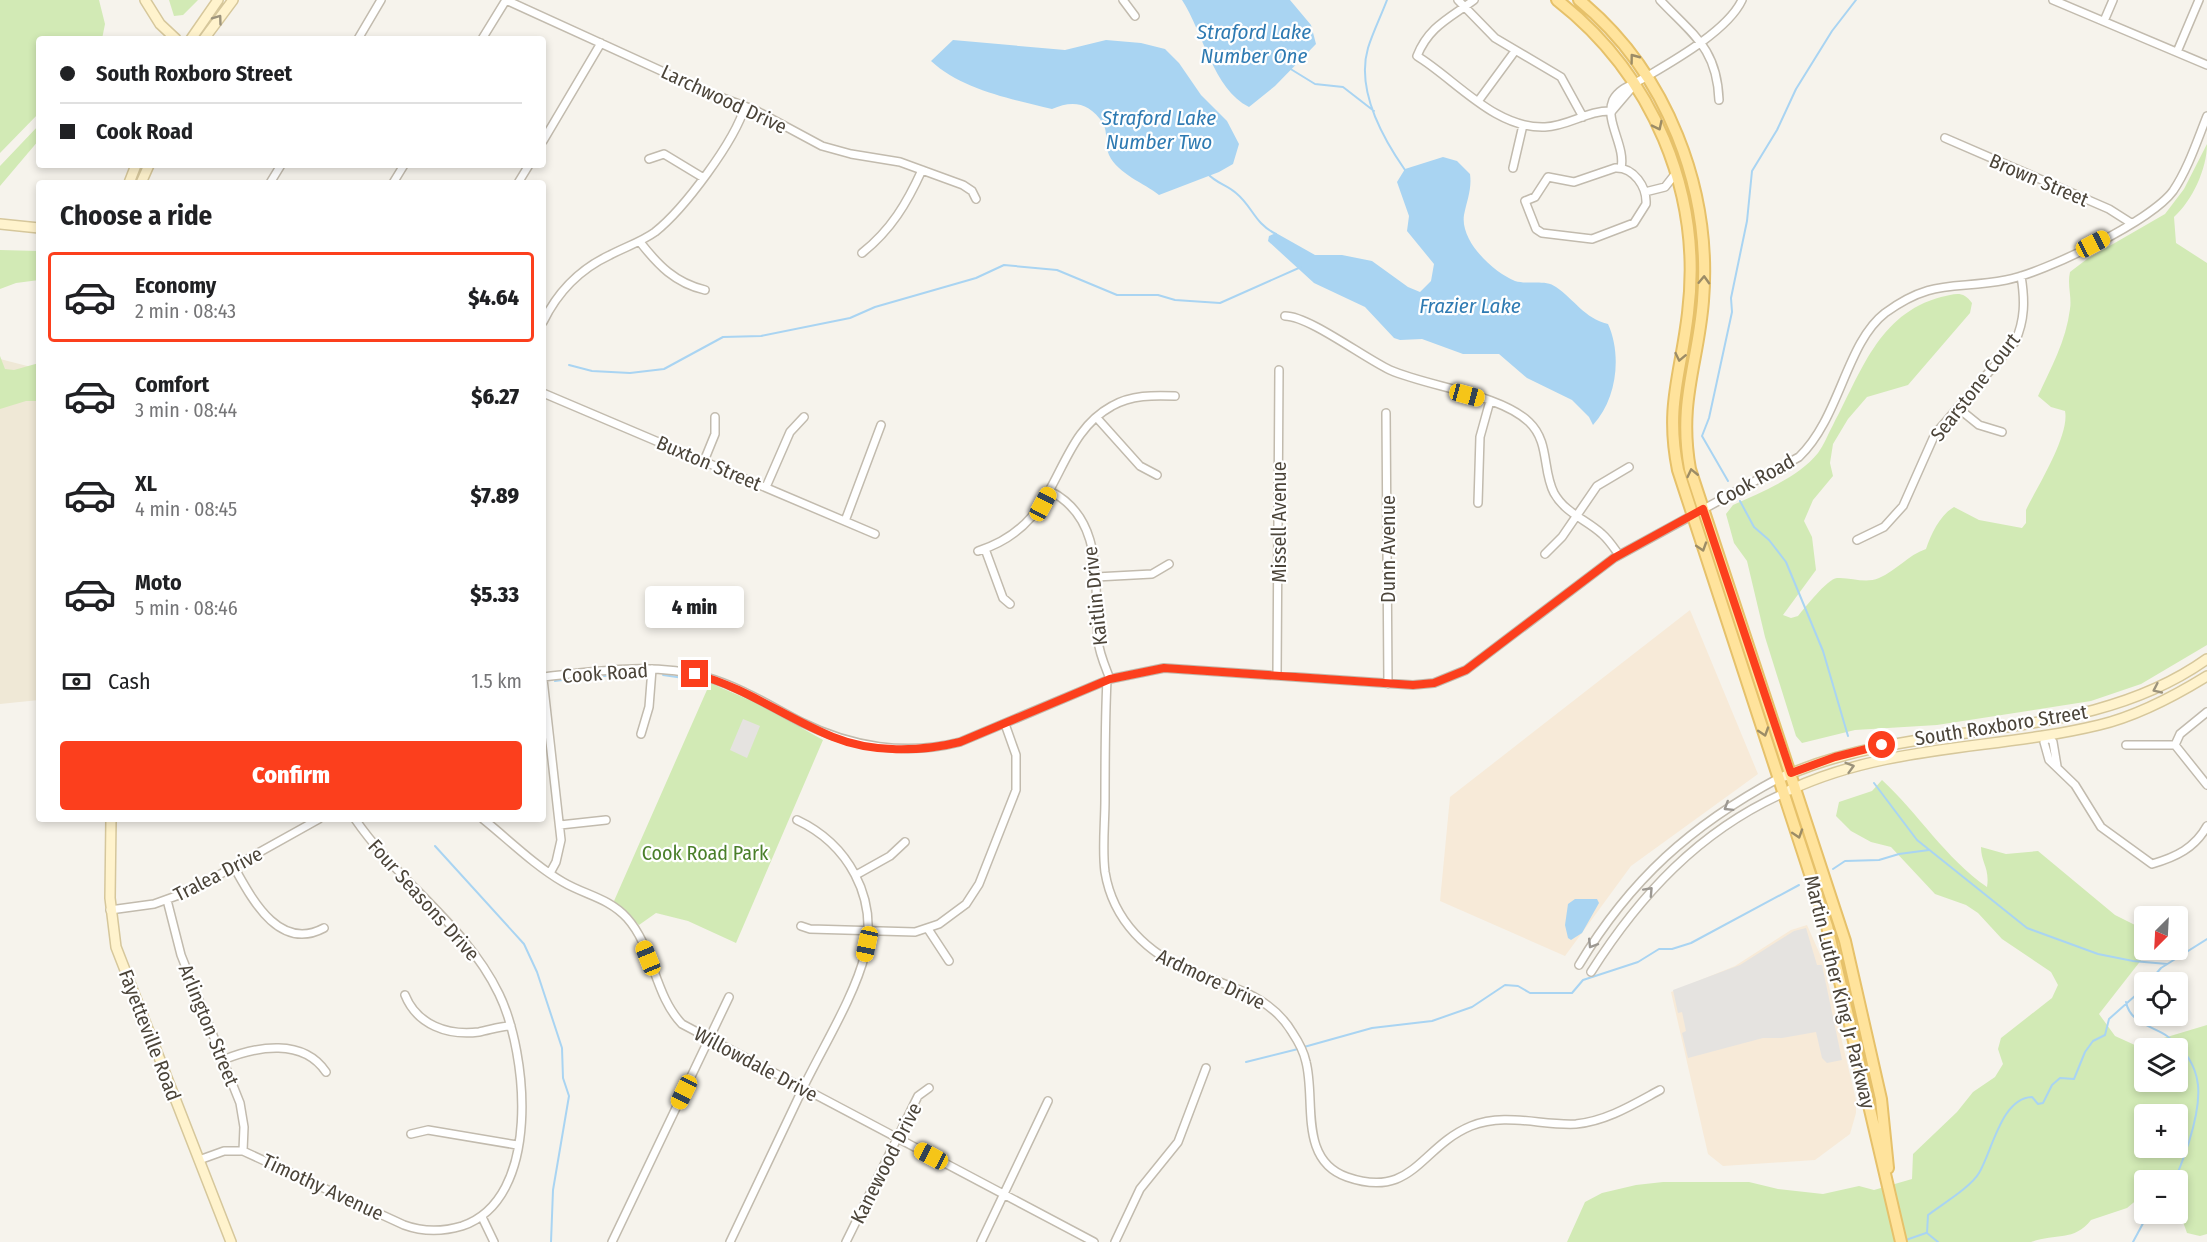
<!DOCTYPE html>
<html lang="en">
<head>
<meta charset="utf-8">
<style>
  :root { --surface:#fff; --page:#f6f6f6; --text:#202124; --muted:#757577; --line:#e0e0e0; --accent:#fc3f1d }
  body { margin:0; font-family:"Fira Sans Condensed",sans-serif; background:var(--page); color:var(--text); height:100vh; display:flex; flex-direction:column; font-size:22px; white-space:nowrap }
  * { box-sizing:border-box; margin:0 }
  p { font-size:20px; color:var(--muted) }
  .icon { flex:none; width:33px; height:33px; fill:none; stroke:currentColor; stroke-width:2; stroke-linecap:round; stroke-linejoin:round }
  .map { position:relative; flex:1; overflow:hidden }
  .sheet { position:absolute; left:36px; top:180px; width:510px; height:642px; display:flex; flex-direction:column; background:var(--surface); border-radius:6px; box-shadow:0 3px 9px #0003 }
  .sheet>* { flex:none }
  .banner { position:absolute; left:36px; top:36px; width:510px; height:132px; border-radius:6px; box-shadow:0 3px 9px #0003; display:grid; align-content:center; height:132px; padding:0 24px; background:var(--surface) }
  .needle { width:39px; rotate:204deg }
  .tools { position:absolute; left:2134px; top:906px; display:grid; gap:12px }
  .tools a { display:grid; place-items:center; width:54px; height:54px; border-radius:6px; background:var(--surface); box-shadow:0 3px 9px #0003; font-size:30px }
  .end { position:absolute; width:27px; height:27px; margin:-14px; border:8px solid #fc3f1d; background:#fff; box-shadow:0 0 0 3px #fff }
  .from { border-radius:50% }
  .bubble { position:absolute; height:42px; border-radius:6px; background:var(--surface); box-shadow:0 3px 9px #0003; font-size:20px; font-weight:800; line-height:42px; text-align:center }
  .car { position:absolute; width:18px; height:36px; margin:-18px -9px; border-radius:8px; box-shadow:0 0 4px 2px #0007; background:linear-gradient(#f5c518 24%,#345 0 40%,#f5c518 0 76%,#345 0 86%,#f5c518 0) }
  .banner b { display:flex; align-items:center; gap:21px; height:57px; font-size:22px }
  .banner b+b { border-top:2px solid var(--line) }
  .banner i { width:15px; height:15px; background:var(--text) }
  ul { padding:0; list-style:none }
  li { display:flex; align-items:center; gap:18px; height:90px; margin:0 12px 9px; padding:0 12px; border:3px solid transparent; border-radius:6px }
  li div { flex:1 }
  li b { display:block; font-size:22px }
  li em { font-style:normal; font-weight:800 }
  li.current { border-color:var(--accent) }
  li>.icon { width:54px; height:54px; stroke-width:1.5 }
  h2 { padding:0 24px; font-size:27px; line-height:72px }
  .pay { display:flex; align-items:center; gap:15px; height:66px; padding:0 24px; font-size:22px }
  .pay p { margin-inline-start:auto }
  .button { display:flex; gap:12px; margin-top:auto; padding:12px 24px }
  .button a { flex:1; height:69px; border-radius:6px; background:var(--accent); color:#fff; font-size:24px; font-weight:800; line-height:69px; text-align:center }
  .map>svg:first-child { display:block }
  .commercial { fill:#f7ead8 }
  .education { fill:#efe8d6 }
  .green { fill:#d2eab5; fill-rule:evenodd }
  .parking { fill:#e5e3e0 }
  .water { fill:#a9d4f2 }
  .lines { fill:none; stroke-linecap:round; stroke-linejoin:round }
  .stream { stroke:#a9d4f2; stroke-width:2 }
  .street-casing { stroke:#c2bbae; stroke-width:10 }
  .secondary-casing { stroke:#d6c79b; stroke-width:12 }
  .primary-casing { stroke:#e6c16a; stroke-width:14 }
  .street { stroke:#fff; stroke-width:7 }
  .secondary { stroke:#fff3cd; stroke-width:9 }
  .primary { stroke:#ffe39c; stroke-width:10 }
  .oneway { stroke:#9c937c }
  .oneway2 { stroke:#9c8c66 }
  .oneway3 { stroke:#9c9892 }
  .route { stroke:#fc3f1d; stroke-width:8 }
  .labels { text-anchor:middle; dominant-baseline:central; stroke-width:4.5; stroke-linejoin:round; paint-order:stroke }
  .street-label { font-size:20px; fill:#4b4439; stroke:#fff }
  .park-label { font-size:20px; fill:#4a7f2a; stroke:#fff }
  .water-label { font-size:21px; font-style:italic; fill:#2e7ab2; stroke:#fff }
</style>
</head>
<body>
<div class="map">
<svg width="2207" height="1242" viewBox="0 0 2207 1242">
  <rect width="100%" height="100%" fill="#f6f3ec"/>
  <path class="commercial" d="M1690 610 1758 774 1631 866 1565 956 1440 901 1450 797Z
    M1807 925 1823 961 1856 1100V1113L1850 1134 1815 1160 1723 1166 1708 1154 1671 992 1735 966 1791 930Z"/>
  <path class="education" d="M0 359 39 369V700L0 704Z"/>
  <path class="green" d="M0 0H99L105 24 102 39H39V113L0 153Z
    M169 0H198L183 15 174 16Z
    M39 125V140L0 186V166Z
    M2207 144C2207 169 2192 201 2174 217L2176 243 2207 263V645L2141 684 2091 701 1937 725 1855 730 1802 743 1796 736 1765 637 1747 561 1734 543 1726 514 1733 505C1761 492 1798 478 1818 453 1824 445 1828 434 1833 425 1861 373 1878 314 1941 297 1955 294 1963 290 1972 303L1970 313 1908 385 1867 397 1848 419 1833 444 1830 463 1833 476 1813 500 1804 521 1812 537 1816 570 1783 615 1791 618 1798 616C1805 608 1827 579 1837 578 1851 577 1865 584 1879 578 1896 571 1908 555 1926 549 1931 534 1940 515 1954 507L1979 520 2022 528 2026 523V510C2037 487 2070 435 2065 411L2051 407 2038 396C2051 368 2066 341 2070 309 2072 297 2067 285 2070 272L2087 259 2165 214 2184 189Z
    M0 250 39 251V280L16 283 0 289Z
    M0 356 5 369 14 370 39 363V401H26L0 409Z
    M710 683 759 704 823 740 736 943 688 921 656 913 639 925 614 901Z
    M1882 780C1919 814 1945 858 1987 887 1990 868 1981 863 1981 847L2006 854 2038 851 2115 915 2145 930V950H2149L2099 1014 2115 1036 2137 1046 2207 1025V1234L2200 1236 2187 1233 2178 1208V1180L2163 1175 2158 1180H2145V1193L2127 1208 2091 1220C2074 1242 2055 1233 2031 1242H1567L1585 1202 1602 1193 1636 1185 1663 1182H1749L1778 1189 1823 1194 1859 1186 1874 1190 1912 1179 1913 1154 1957 1112 1973 1092 1995 1077 2003 1064 1998 1049 2001 1038 2052 998 2058 985 2051 972 2002 939 1978 913 1966 905 1935 894 1891 847 1871 842 1851 831 1836 816 1839 802 1872 791ZM2145 1048H2178V1082H2145ZM2145 1114H2178V1148H2145Z"/>
  <path class="parking" d="M743 719 760 726 747 758 730 750Z
    M1806 928 1817 965H1822L1842 1060 1827 1063 1822 1058 1816 1032 1782 1038H1763L1688 1058 1682 1033 1686 1031 1682 1012 1678 1013 1673 990 1740 965 1794 931Z"/>
  <path class="water" d="M1182 0H1290L1311 25 1316 44 1275 86 1249 107C1213 89 1203 32 1182 0Z
    M953 40 1065 50 1106 40 1141 43 1165 49 1179 63 1201 95 1227 121 1239 144 1233 164 1219 172 1159 195C1144 183 1118 174 1109 155 1105 146 1108 132 1103 123 1089 102 1072 100 1052 109 1012 99 962 90 931 61Z
    M1443 157 1457 161 1470 174C1472 189 1467 200 1464 215 1460 241 1493 272 1515 281 1528 285 1545 279 1556 287 1575 300 1584 318 1608 324 1622 355 1617 399 1593 425L1589 417 1572 400 1527 378 1499 354H1463L1422 339 1400 340 1394 338 1365 307 1314 283 1268 241 1269 236 1276 233 1315 255H1342L1372 261 1408 287 1420 292 1431 281 1434 264 1407 231 1409 216 1397 182 1405 169Z
    M1575 899H1597L1599 903 1582 933 1571 940 1568 938 1565 925 1568 904Z"/>
  <g class="lines">
    <path class="stream" d="M1387 0C1381 16 1373 32 1368 48 1356 89 1382 137 1405 170
      M1289 68 1315 84 1343 87 1374 111
      M1208 174C1216 183 1227 185 1236 193 1253 207 1254 223 1276 234
      M569 365 592 371 630 373 664 369 723 337 761 336 850 318 875 307 976 278 1004 265 1057 270 1117 295H1158L1175 300 1220 303 1301 267
      M1728 481 1702 436 1709 418 1732 312 1731 298 1747 221 1752 171 1777 130 1796 89 1832 31 1856 0
      M1740 501 1754 527 1769 540 1786 562 1823 651 1848 736
      M628 674H640
      M663 675 704 681
      M604 676 621 675
      M582 678 598 676
      M555 681 576 678
      M1874 783 1917 840 2027 928 2098 954 2133 961 2167 964
      M435 846 524 944 537 972 562 1048 563 1078 569 1096 553 1190 551 1242
      M1833 869 1845 861 1879 860 1899 854 1929 850
      M2149 982 2161 968 2207 939
      M2126 1002C2130 1023 2152 1026 2167 1036 2207 1065 2202 1100 2189 1142 2184 1155 2181 1168 2174 1180
      M1304 1047 1372 1028 1432 1021 1472 1007 1505 985 1518 986 1530 993H1572L1583 980 1638 962 1659 949H1672L1691 943 1799 885
      M1246 1062 1298 1049
      M1927 1233 1928 1215C1941 1205 1971 1187 1979 1173 1992 1152 2001 1098 2032 1097L2038 1104 2043 1103 2052 1085 2060 1078 2074 1079 2085 1052 2093 1041 2105 1035 2109 1019 2145 987
      M1927 1233 1938 1242
      M1903 1241 1926 1233
      M2133 1242 2148 1214"/>
    <g class="street-casing">
      <path id="street" d="M506 0 712 94 755 110 822 146 851 154 900 162 963 185 972 191 976 199
        M1123 0 1135 16
        M1458 0 1495 38 1561 77 1583 117
        M1474 0C1450 18 1429 26 1417 56 1456 80 1495 129 1545 127 1569 126 1588 110 1612 111
        M1660 0C1693 35 1717 48 1719 100
        M2053 0 2207 65
        M2104 21 2113 0
        M358 39 381 0
        M482 39 506 0
        M2177 52 2199 0
        M1479 100 1515 51
        M1612 111 1635 84
        M1945 138 2109 209 2131 223
        M543 141 601 43
        M649 159 664 154 702 177
        M1513 168 1523 125
        M1615 168C1634 167 1647 187 1646 204L1634 223 1592 239 1542 233 1536 229 1525 201 1535 197 1548 177 1574 182Z
        M1621 168C1626 146 1604 121 1613 100 1620 87 1635 84 1646 77 1675 60 1728 30 1742 0
        M270 183 281 165
        M393 183 404 165
        M518 183 529 165
        M1645 192 1665 187 1676 173
        M640 242C658 265 675 283 705 290
        M862 253C891 230 907 203 922 170
        M1285 316C1309 316 1364 358 1390 370 1429 387 1500 394 1529 422 1550 442 1542 470 1554 493 1565 513 1587 520 1602 534 1609 540 1614 548 1619 555
        M543 322C557 293 580 269 610 255 625 247 641 242 655 232 684 209 735 141 745 106
        M543 393 875 534
        M1958 408 1979 425 2002 432
        M1386 413 1388 684
        M1097 418 1140 466 1157 475
        M704 461 715 434V417
        M766 487 790 432 804 417
        M1050 491C1107 520 1093 587 1098 640 1099 653 1105 666 1110 679
        M1478 503 1480 437 1490 401
        M845 521 881 425
        M1857 540 1884 527 1903 506 1935 434 2015 342C2025 320 2025 300 2021 276
        M985 549 1003 598 1010 604
        M978 551C1065 524 1050 440 1112 406 1131 395 1154 395 1175 396
        M1545 554 1562 537 1597 486 1629 467
        M1096 577 1152 574 1169 564
        M1277 675 1279 370
        M543 677C596 671 654 662 706 677 741 687 770 706 801 722 851 747 906 756 960 742L1110 679 1164 668 1413 685 1434 683 1466 670 1614 558 1799 457C1840 418 1846 343 1885 313 1933 278 1954 290 2006 280 2044 273 2151 221 2173 191 2188 169 2197 141 2207 116
        M543 679 561 840 556 862 550 873
        M1107 680C1105 720 1105 760 1105 800 1105 823 1102 849 1105 872 1113 921 1148 954 1192 972 1230 987 1270 995 1292 1032 1298 1041 1304 1052 1306 1062 1316 1100 1298 1160 1347 1177 1413 1200 1420 1147 1471 1126 1505 1112 1542 1126 1576 1124 1607 1121 1634 1104 1660 1090
        M641 734 649 707 652 669
        M2048 736 2053 742 2057 766
        M2048 738 2044 742 2049 760 2075 785 2101 827 2152 864C2176 857 2195 848 2207 826
        M2126 745H2175L2207 785
        M2175 745 2180 734 2207 712
        M483 819C509 840 534 865 563 882 585 895 609 898 627 918 654 948 654 995 682 1024L1094 1242
        M560 825 606 820
        M234 867C252 899 279 952 324 928
        M856 875 890 856 905 842
        M167 900 181 955 240 1103 244 1127 243 1151
        M110 910 154 904 190 891 319 819
        M801 926 810 929 915 932 939 924 966 904 979 884 1016 790V755L1005 724
        M928 929 949 961
        M1579 965C1630 880 1691 825 1779 778
        M1591 972C1640 895 1699 831 1784 793
        M405 995C417 1025 448 1036 479 1032 490 1030 500 1026 511 1026
        M223 1060C257 1046 303 1038 326 1072
        M411 1134 428 1130 517 1145
        M199 1160 224 1151H243L404 1225C423 1232 442 1232 462 1226 542 1199 528 1054 499 994 465 924 398 882 355 819
        M482 1217 494 1242
        M612 1242 729 997
        M730 1242C755 1190 779 1138 804 1086 823 1047 855 995 865 954 878 897 848 844 797 820
        M846 1242 918 1096 929 1088
        M981 1242 1048 1101
        M1115 1242 1140 1189 1178 1142 1206 1068"/>
    </g>
    <g class="secondary-casing">
      <path id="secondary" d="M145 0 160 24 176 39
        M191 39 218 0
        M204 39 233 0
        M129 183 136 165
        M141 183 149 165
        M0 224 39 228
        M1785 776C1921 716 2084 747 2207 659
        M1790 790C1888 744 1996 750 2099 725 2137 716 2173 697 2207 676
        M111 819 110 898 116 947 231 1242"/>
    </g>
    <g class="primary-casing">
      <path id="primary" d="M1557 0C1652 74 1703 192 1688 313 1681 374 1665 406 1678 470L1827 926 1901 1242
        M1579 0C1667 72 1712 189 1703 301 1698 364 1678 401 1690 469L1845 941 1881 1099 1888 1168"/>
    </g>
    <use href="#street" class="street"/>
    <use href="#secondary" class="secondary"/>
    <use href="#primary" class="primary"/>
  </g>
  <defs><path id="oneway-chevron" d="M-2-3.5L2.5 0L-2 3.5" fill="none" stroke-width="1.6" stroke-linecap="round" stroke-linejoin="round" transform="scale(1.5)"/></defs>
  <g class="oneway">
    <use href="#oneway-chevron" transform="translate(218 19) rotate(-54)"/>
    <use href="#oneway-chevron" transform="translate(2157 689) rotate(155)"/>
    <use href="#oneway-chevron" transform="translate(1850 767) rotate(-16)"/>
  </g>
  <g class="oneway2">
    <use href="#oneway-chevron" transform="translate(1634 58) rotate(-127)"/>
    <use href="#oneway-chevron" transform="translate(1658 126) rotate(64)"/>
    <use href="#oneway-chevron" transform="translate(1704 280) rotate(-88)"/>
    <use href="#oneway-chevron" transform="translate(1680 357) rotate(102)"/>
    <use href="#oneway-chevron" transform="translate(1692 473) rotate(-103)"/>
    <use href="#oneway-chevron" transform="translate(1702 547) rotate(72)"/>
    <use href="#oneway-chevron" transform="translate(1764 732) rotate(72)"/>
    <use href="#oneway-chevron" transform="translate(1798 834) rotate(72)"/>
  </g>
  <g class="oneway3">
    <use href="#oneway-chevron" transform="translate(1728 807) rotate(148)"/>
    <use href="#oneway-chevron" transform="translate(1649 891) rotate(-47)"/>
    <use href="#oneway-chevron" transform="translate(1592 944) rotate(122)"/>
  </g>
  <g class="lines">
    <path class="route" d="M695 674C745 687 786 718 833 737 872 753 920 752 960 742L1110 679 1164 668 1413 685 1434 683 1466 670 1614 558 1703 509 1791 773 1835 757 1882 745"/>
  </g>
  <g class="labels">
    <g class="street-label">
      <text transform="translate(724 99) rotate(25)">Larchwood Drive</text>
      <text transform="translate(2039 180) rotate(23)">Brown Street</text>
      <text transform="translate(1975 387) rotate(-52)">Searstone Court</text>
      <text transform="translate(709 463) rotate(23)">Buxton Street</text>
      <text transform="translate(1755 480) rotate(-29)">Cook Road</text>
      <text transform="translate(1279 522) rotate(-90)">Missell Avenue</text>
      <text transform="translate(1388 549) rotate(-90)">Dunn Avenue</text>
      <text transform="translate(1095 596) rotate(-96)">Kaitlin Drive</text>
      <text transform="translate(605 673) rotate(-4)">Cook Road</text>
      <text transform="translate(2001 725) rotate(-9)">South Roxboro Street</text>
      <text transform="translate(218 874) rotate(-27)">Tralea Drive</text>
      <text transform="translate(424 900) rotate(48)">Four Seasons Drive</text>
      <text transform="translate(1211 979) rotate(25)">Ardmore Drive</text>
      <text transform="translate(1840 992) rotate(76)">Martin Luther King Jr Parkway</text>
      <text transform="translate(209 1025) rotate(68)">Arlington Street</text>
      <text transform="translate(150 1035) rotate(69)">Fayetteville Road</text>
      <text transform="translate(756 1064) rotate(28)">Willowdale Drive</text>
      <text transform="translate(886 1163) rotate(-63)">Kanewood Drive</text>
      <text transform="translate(323 1187) rotate(25)">Timothy Avenue</text>
    </g>
    <g class="park-label">
      <text x="705" y="853">Cook Road Park</text>
    </g>
    <g class="water-label">
      <text x="1254" y="32">Straford Lake<tspan x="1254" dy="24">Number One</tspan></text>
      <text x="1159" y="118">Straford Lake<tspan x="1159" dy="24">Number Two</tspan></text>
      <text x="1470" y="306">Frazier Lake</text>
    </g>
  </g>
</svg>
<div class="tools">
<a><svg class="needle" viewBox="-14 -14 28 28"><path d="M0-13l5 13h-10z" fill="#e53935"/><path d="M0 13l5-13h-10z" fill="#757577"/></svg></a>
<a><svg class="icon" aria-label="locate" viewBox="0 0 24 24"><circle cx="12" cy="12" r="6"/><path d="M12 2v4M12 18v4M2 12h4M18 12h4"/></svg></a>
<a><svg class="icon" aria-label="layers" viewBox="0 0 24 24"><path d="M12 4l9 5-9 5-9-5zM3 14l9 5 9-5"/></svg></a>
<a>+</a>
<a>−</a>
</div>
<i class="end from" style="left:1882px;top:745px"></i>
<i class="end" style="left:695px;top:674px"></i>
<div class="bubble" style="left:645px;top:586px;width:99px">4 min</div>
<i class="car" style="left:2093px;top:244px;rotate:62deg"></i>
<i class="car" style="left:1467px;top:395px;rotate:105deg"></i>
<i class="car" style="left:1043px;top:504px;rotate:28deg"></i>
<i class="car" style="left:867px;top:944px;rotate:192deg"></i>
<i class="car" style="left:648px;top:958px;rotate:338deg"></i>
<i class="car" style="left:684px;top:1092px;rotate:206deg"></i>
<i class="car" style="left:931px;top:1156px;rotate:298deg"></i>
<div class="banner">
<b><i class="from"></i>South Roxboro Street</b>
<b><i></i>Cook Road</b>
</div>
<section class="sheet">
<h2>Choose a ride</h2>
<ul>
<li class="current"><svg class="icon" aria-label="car" viewBox="0 0 24 24"><path d="M5 17H2v-5l4-1 3-4h7l3 4 3 1v5h-3M9 17h6M6 11h13"/><circle cx="7" cy="17" r="2"/><circle cx="17" cy="17" r="2"/></svg><div><b>Economy</b><p>2 min · 08:43</p></div><em>$4.64</em></li>
<li><svg class="icon" aria-label="car" viewBox="0 0 24 24"><path d="M5 17H2v-5l4-1 3-4h7l3 4 3 1v5h-3M9 17h6M6 11h13"/><circle cx="7" cy="17" r="2"/><circle cx="17" cy="17" r="2"/></svg><div><b>Comfort</b><p>3 min · 08:44</p></div><em>$6.27</em></li>
<li><svg class="icon" aria-label="car" viewBox="0 0 24 24"><path d="M5 17H2v-5l4-1 3-4h7l3 4 3 1v5h-3M9 17h6M6 11h13"/><circle cx="7" cy="17" r="2"/><circle cx="17" cy="17" r="2"/></svg><div><b>XL</b><p>4 min · 08:45</p></div><em>$7.89</em></li>
<li><svg class="icon" aria-label="car" viewBox="0 0 24 24"><path d="M5 17H2v-5l4-1 3-4h7l3 4 3 1v5h-3M9 17h6M6 11h13"/><circle cx="7" cy="17" r="2"/><circle cx="17" cy="17" r="2"/></svg><div><b>Moto</b><p>5 min · 08:46</p></div><em>$5.33</em></li>
</ul>
<div class="pay"><svg class="icon" aria-label="cash" viewBox="0 0 24 24"><path d="M3 7h18v10H3z"/><circle cx="12" cy="12" r="2"/></svg>Cash<p>1.5 km</p></div>
<div class="button"><a>Confirm</a></div>
</section>
</div>
</body>
</html>
